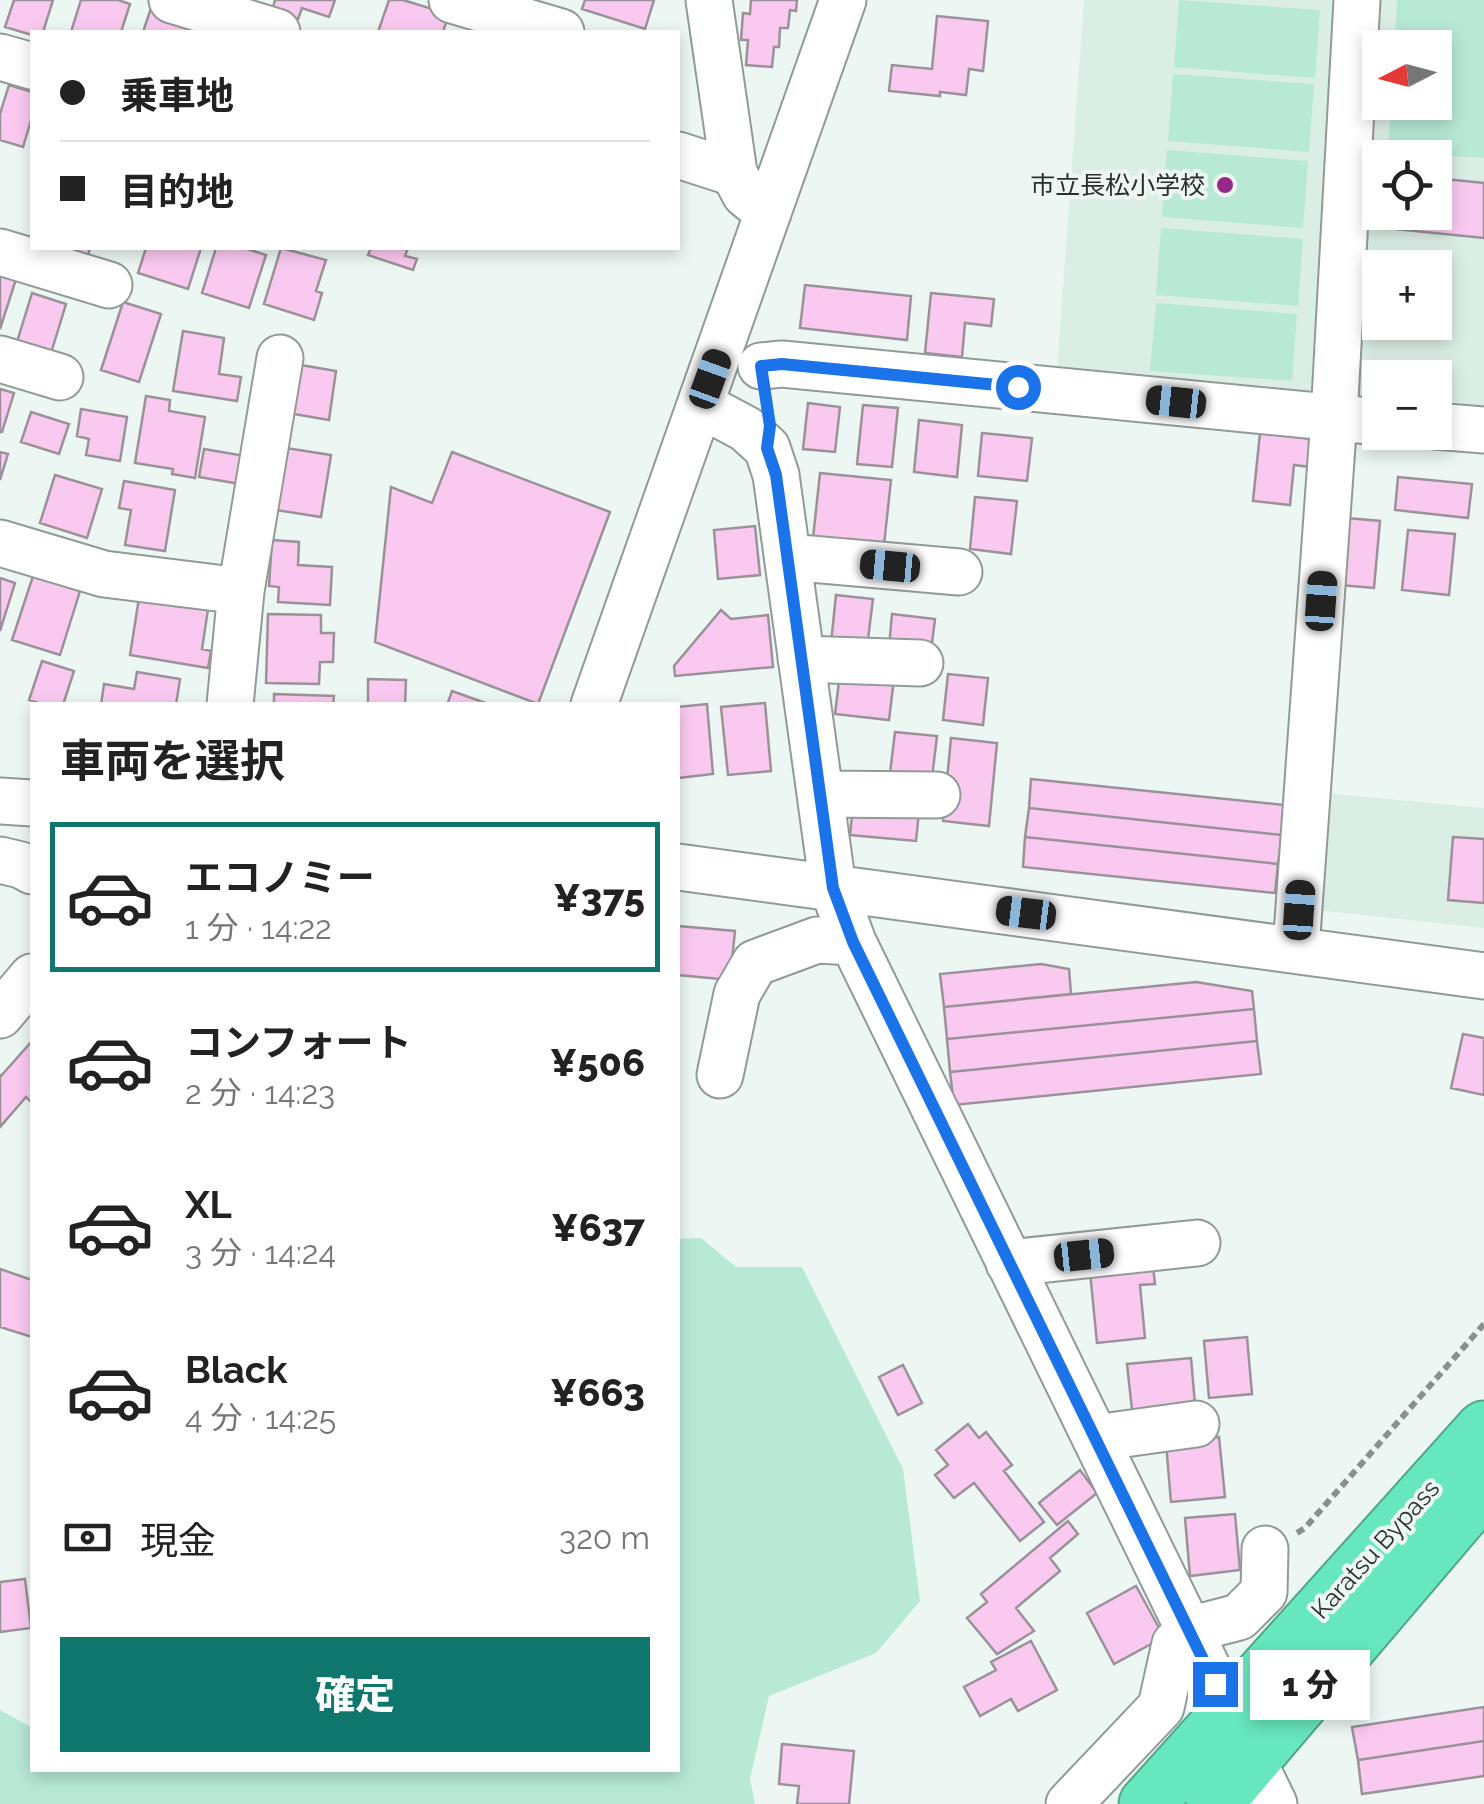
<!DOCTYPE html>
<html lang="ja">
<head>
<meta charset="utf-8">
<style>
  :root { --surface:#fff; --page:#f6f6f6; --text:#222; --muted:#767676; --line:#e0e0e0; --accent:#0f766e }
  body { margin:0; font-family:Raleway,"Noto Sans JP",sans-serif; background:var(--page); color:var(--text); height:100vh; display:flex; flex-direction:column; font-size:38px; white-space:nowrap }
  * { box-sizing:border-box; margin:0 }
  p { font-size:32px; color:var(--muted) }
  .icon { flex:none; width:55px; height:55px; fill:none; stroke:currentColor; stroke-width:2; stroke-linecap:round; stroke-linejoin:round }
  .map { position:relative; flex:1; overflow:hidden }
  .side { position:absolute; left:30px; top:702px; width:650px; height:1070px; display:flex; flex-direction:column; background:var(--surface); border-radius:0px; box-shadow:0 5px 15px #0003 }
  .side>* { flex:none }
  .hud { position:absolute; left:30px; top:30px; width:650px; height:220px; border-radius:0px; box-shadow:0 5px 15px #0003; display:grid; align-content:center; height:220px; padding:0 30px; background:var(--surface) }
  .needle { width:65px; rotate:264deg }
  .fabs { position:absolute; left:1362px; top:30px; display:grid; gap:20px }
  .fabs a { display:grid; place-items:center; width:90px; height:90px; border-radius:0px; background:var(--surface); box-shadow:0 5px 15px #0003; font-size:50px }
  .end { position:absolute; width:45px; height:45px; margin:-22px; border:12px solid #1a73e8; background:#fff; box-shadow:0 0 0 5px #fff }
  .from { border-radius:50% }
  .bubble { position:absolute; height:70px; border-radius:0px; background:var(--surface); box-shadow:0 5px 15px #0003; font-size:32px; font-weight:800; line-height:70px; text-align:center }
  .car { position:absolute; width:30px; height:60px; margin:-30px -15px; border-radius:12px; box-shadow:0 0 8px 2px #0007; background:linear-gradient(#222 24%,#8ab4d8 0 40%,#222 0 76%,#8ab4d8 0 86%,#222 0) }
  .hud b { display:flex; align-items:center; gap:35px; height:95px; font-size:38px }
  .hud b+b { border-top:2px solid var(--line) }
  .hud i { width:25px; height:25px; background:var(--text) }
  ul { padding:0; list-style:none }
  li { display:flex; align-items:center; gap:30px; height:150px; margin:0 20px 15px; padding:0 10px; border:5px solid transparent; border-radius:0px }
  li div { flex:1 }
  li b { display:block; font-size:38px }
  li em { font-style:normal; font-weight:800 }
  li.on { border-color:var(--accent) }
  li>.icon { width:90px; height:90px; stroke-width:1.5 }
  h2 { padding:0 30px; font-size:45px; line-height:120px }
  .pay { display:flex; align-items:center; gap:25px; height:110px; padding:0 30px; font-size:38px }
  .pay p { margin-inline-start:auto }
  .cta { display:flex; gap:20px; margin-top:auto; padding:20px 30px }
  .cta a { flex:1; height:115px; border-radius:0px; background:var(--accent); color:#fff; font-size:40px; font-weight:800; line-height:115px; text-align:center }
  .map>svg:first-child { display:block }
  .built { fill:#dbeee6; fill-rule:evenodd }
  .green { fill:#b7e9d5 }
  .building { fill:#fac9f0; stroke:#9a9298; stroke-width:2.5 }
  .lines { fill:none; stroke-linecap:round; stroke-linejoin:round }
  .minor-casing { stroke:#919b96; stroke-width:49 }
  .highway-casing { stroke:#51a68a; stroke-width:59 }
  .path { stroke:#89908d; stroke-width:6; stroke-dasharray:8 5; stroke-linecap:butt }
  .minor { stroke:#fff; stroke-width:45 }
  .highway { stroke:#66e7bd; stroke-width:55 }
  .route { stroke:#1a73e8; stroke-width:12 }
  .poi-dot { fill:#962889; stroke:#ecf7f3; stroke-width:4 }
  .labels { text-anchor:middle; dominant-baseline:central; stroke-width:8; stroke-linejoin:round; paint-order:stroke }
  .poi-label { font-size:25px; fill:#2a2e2c; stroke:#ecf7f3; text-anchor:end }
  .street-label { font-size:25px; fill:#2a2e2c; stroke:#ecf7f3 }
</style>
</head>
<body>
<div class="map">
<svg width="1484" height="1804" viewBox="0 0 1484 1804">
  <rect width="100%" height="100%" fill="#ecf7f3"/>
  <path class="built" d="M1084 0H1484V414L1435 410V378H1380V406L1056 382ZM1380 48H1435V102H1380ZM1380 158H1435V212H1380ZM1380 268H1435V322H1380Z
    M1314 792 1484 808V928L1306 909Z"/>
  <path class="green" d="M1179 0 1320 10 1315 78 1174 67Z
    M1397 0H1484V158L1388 152 1391 103 1435 102V48L1394 47Z
    M1173 74 1314 84 1309 152 1168 141Z
    M1167 150 1308 161 1303 228 1162 217Z
    M1161 228 1303 239 1298 306 1156 295Z
    M1156 303 1297 314 1292 381 1150 371Z
    M701 1238 736 1267H802L903 1469 920 1601 876 1653 769 1696 750 1779 755 1804H0V1710L29 1726 32 1725V1770H678V1239Z"/>
  <path class="building" d="M14 0H53L43 32H32V35L5 27Z
    M81 0H118L130 4 121 32H71Z
    M275 0H335L329 17 302 8 298 19 272 11Z
    M389 0H403L449 14 443 32H378Z
    M585 0H654L645 29 582 9Z
    M751 0H797L796 11 790 10 788 28H780L779 47H774L772 67 746 65 748 40H741L743 13 750 14Z
    M151 8 191 21 187 32H143Z
    M937 16 988 21 983 71 969 69 966 95 940 92V96L889 91 892 65 932 69Z
    M9 85 32 92V117L23 147 0 140V114Z
    M1380 173V212H1435V178L1484 183V238L1374 227Z
    M62 248H90L88 256Z
    M146 248H201L188 289 138 273Z
    M216 248H244L266 255 249 308 202 293Z
    M281 248 326 260 316 291 322 293 314 320 264 304Z
    M371 248H408L405 256 417 259 413 270 368 255Z
    M0 271 17 276 0 329Z
    M805 285 911 296 907 340 800 328Z
    M32 293 66 304 51 353 17 342Z
    M931 293 994 299 991 326 965 323 962 357 925 353Z
    M123 302 161 314 139 382 101 370Z
    M183 331 224 338 219 374 241 377 237 401 173 391Z
    M295 364 336 371 329 420 288 413Z
    M0 389 14 393 2 432H0Z
    M146 396 170 400 169 411 205 417 195 478 172 474 173 469 135 463Z
    M808 403 840 407 835 452 803 449Z
    M863 405 898 408 892 467 857 464Z
    M81 409 127 417 120 461 86 455 89 439 77 436Z
    M31 412 69 424 59 454 21 442Z
    M919 420 962 425 957 477 914 472Z
    M982 433 1032 438 1027 481 978 476Z
    M1260 433 1321 440 1318 468 1294 465 1290 505 1253 501Z
    M286 448 331 455 321 517 276 510Z
    M204 449 245 456 240 484 199 477Z
    M0 452 8 454 0 480Z
    M452 452 610 512 538 704 375 642 391 487 432 503Z
    M820 473 891 480 884 545 813 538Z
    M55 475 102 489 87 538 40 523Z
    M1398 477 1472 484 1468 518 1395 510Z
    M124 481 175 490 165 551 125 545 131 510 119 508Z
    M975 497 1017 501 1011 554 970 549Z
    M1347 518 1380 521 1374 588 1340 585Z
    M755 526 760 575 718 579 714 530Z
    M1408 530 1455 534 1449 595 1402 590Z
    M272 540 299 542 298 565 332 567 330 605 278 602 279 587 269 586Z
    M33 576 80 591 60 655 12 640Z
    M0 578 15 583 0 631Z
    M836 595 873 599 867 647 831 643Z
    M139 598 208 609 202 649 211 651 208 668 130 655Z
    M721 610 731 619 768 615 773 667 675 676 674 666Z
    M268 614 321 615V633H334L333 662H320L319 684 266 683Z
    M892 614 935 619 931 651 889 647Z
    M42 661 74 671 63 705H44L29 700Z
    M137 672 180 679 176 705H101L104 684 134 689Z
    M840 673 894 679 889 720 835 714Z
    M948 674 988 678 983 725 943 720Z
    M368 679 406 680 405 705H368Z
    M452 691 491 705H447Z
    M274 694 334 696 333 705H274Z
    M765 703 771 771 728 775 721 707Z
    M707 704 713 774 678 778V707Z
    M895 732 937 736 932 778 890 773Z
    M951 738 997 743 989 826 943 821Z
    M1031 779 1284 805 1282 835 1029 808Z
    M853 805 919 812 916 841 850 835Z
    M1029 808 1282 835 1278 864 1025 837Z
    M1025 837 1278 864 1275 893 1023 867Z
    M1453 837 1484 839V903L1448 900Z
    M678 926 735 931 730 980 678 975Z
    M1041 964 1069 969 1071 994 944 1007 940 974Z
    M1196 982 1252 991 1254 1009 947 1039 944 1007Z
    M1254 1009 1257 1041 950 1072 947 1039Z
    M1463 1034 1484 1038V1095L1451 1088Z
    M32 1041V1103L26 1097 0 1127V1075L1 1076Z
    M1257 1041 1261 1074 954 1105 950 1072Z
    M1153 1266 1155 1284 1140 1285 1145 1338 1097 1343 1090 1272Z
    M0 1269 32 1280V1337L0 1327Z
    M1247 1337 1252 1394 1209 1398 1204 1341Z
    M1191 1358 1195 1404 1132 1410 1127 1364Z
    M903 1365 922 1403 898 1415 879 1377Z
    M968 1424 979 1438 986 1432 1012 1465 1004 1471 1044 1522 1020 1541 974 1483 954 1498 935 1475 948 1465 936 1450Z
    M1219 1437 1225 1497 1171 1502 1166 1443Z
    M1080 1470 1097 1493 1057 1525 1039 1503Z
    M1235 1514 1240 1570 1190 1576 1185 1518Z
    M1068 1521 1078 1534 1050 1558 1060 1571 1016 1608 1034 1631 997 1654 967 1618 987 1602 981 1594Z
    M25 1579 31 1628 0 1632V1582Z
    M1136 1586 1164 1637 1114 1664 1087 1613Z
    M1031 1641 1057 1690 1018 1711 1011 1699 980 1716 964 1687 996 1670 991 1662Z
    M1484 1707V1741L1358 1760 1352 1727Z
    M1484 1741V1776L1362 1794 1358 1760Z
    M782 1744 854 1751 849 1804H797L799 1786 779 1784Z"/>
  <g class="lines">
    <g class="minor-casing">
      <path id="minor" d="M172 0 277 32
        M452 0 561 32
        M709 0 734 173 745 194 768 213
        M0 57 32 66
        M678 155 734 173
        M0 252 109 285
        M0 359 60 377
        M761 366 782 364 1380 422
        M701 405 746 429 767 448 776 475 833 888 853 942 1274 1804
        M1435 426 1484 430
        M0 543 104 574 241 591
        M788 557 959 572
        M801 659 920 663
        M230 705 241 591 280 358
        M594 705 843 0
        M820 794 937 795
        M0 801 32 803
        M0 860 21 865 32 871
        M678 867 1484 976
        M1296 949 1334 418 1357 0
        M0 1015 32 977
        M720 1075 737 994 755 963 817 940 853 942
        M1009 1263 1197 1243
        M1095 1438 1196 1424
        M1069 1804 1161 1707 1175 1644 1189 1630 1239 1617 1264 1592 1265 1549"/>
    </g>
    <g class="highway-casing">
      <path id="highway" d="M1147 1804 1484 1429
        M1214 1804 1484 1487"/>
    </g>
    <path class="path" d="M1297 1533 1305 1528 1484 1324"/>
    <use href="#minor" class="minor"/>
    <use href="#highway" class="highway"/>
  </g>
  <g class="lines">
    <path class="route" d="M1018 387 782 364 761 366 770 426 767 448 776 475 833 888 853 942 1215 1684"/>
  </g>
  <circle class="poi-dot" cx="1225" cy="185" r="10"/>
  <g class="labels">
    <g class="poi-label">
      <text x="1205" y="185">市立長松小学校</text>
    </g>
    <g class="street-label">
      <text transform="translate(1375 1549) rotate(-48)">Karatsu Bypass</text>
    </g>
  </g>
</svg>
<div class="fabs">
<a><svg class="needle" viewBox="-14 -14 28 28"><path d="M0-13l5 13h-10z" fill="#e53935"/><path d="M0 13l5-13h-10z" fill="#767676"/></svg></a>
<a><svg class="icon" aria-label="locate" viewBox="0 0 24 24"><circle cx="12" cy="12" r="6"/><path d="M12 2v4M12 18v4M2 12h4M18 12h4"/></svg></a>
<a>+</a>
<a>−</a>
</div>
<i class="end from" style="left:1018px;top:387px"></i>
<i class="end" style="left:1215px;top:1684px"></i>
<div class="bubble" style="left:1250px;top:1650px;width:120px">1 分</div>
<i class="car" style="left:710px;top:379px;rotate:20deg"></i>
<i class="car" style="left:1176px;top:402px;rotate:276deg"></i>
<i class="car" style="left:890px;top:566px;rotate:275deg"></i>
<i class="car" style="left:1321px;top:601px;rotate:4deg"></i>
<i class="car" style="left:1299px;top:910px;rotate:4deg"></i>
<i class="car" style="left:1026px;top:913px;rotate:277deg"></i>
<i class="car" style="left:1084px;top:1255px;rotate:84deg"></i>
<div class="hud">
<b><i class="from"></i>乗車地</b>
<b><i></i>目的地</b>
</div>
<section class="side">
<h2>車両を選択</h2>
<ul>
<li class="on"><svg class="icon" aria-label="car" viewBox="0 0 24 24"><path d="M5 17H2v-5l4-1 3-4h7l3 4 3 1v5h-3M9 17h6M6 11h13"/><circle cx="7" cy="17" r="2"/><circle cx="17" cy="17" r="2"/></svg><div><b>エコノミー</b><p>1 分 · 14:22</p></div><em>¥375</em></li>
<li><svg class="icon" aria-label="car" viewBox="0 0 24 24"><path d="M5 17H2v-5l4-1 3-4h7l3 4 3 1v5h-3M9 17h6M6 11h13"/><circle cx="7" cy="17" r="2"/><circle cx="17" cy="17" r="2"/></svg><div><b>コンフォート</b><p>2 分 · 14:23</p></div><em>¥506</em></li>
<li><svg class="icon" aria-label="car" viewBox="0 0 24 24"><path d="M5 17H2v-5l4-1 3-4h7l3 4 3 1v5h-3M9 17h6M6 11h13"/><circle cx="7" cy="17" r="2"/><circle cx="17" cy="17" r="2"/></svg><div><b>XL</b><p>3 分 · 14:24</p></div><em>¥637</em></li>
<li><svg class="icon" aria-label="car" viewBox="0 0 24 24"><path d="M5 17H2v-5l4-1 3-4h7l3 4 3 1v5h-3M9 17h6M6 11h13"/><circle cx="7" cy="17" r="2"/><circle cx="17" cy="17" r="2"/></svg><div><b>Black</b><p>4 分 · 14:25</p></div><em>¥663</em></li>
</ul>
<div class="pay"><svg class="icon" aria-label="cash" viewBox="0 0 24 24"><path d="M3 7h18v10H3z"/><circle cx="12" cy="12" r="2"/></svg>現金<p>320 m</p></div>
<div class="cta"><a>確定</a></div>
</section>
</div>
</body>
</html>
